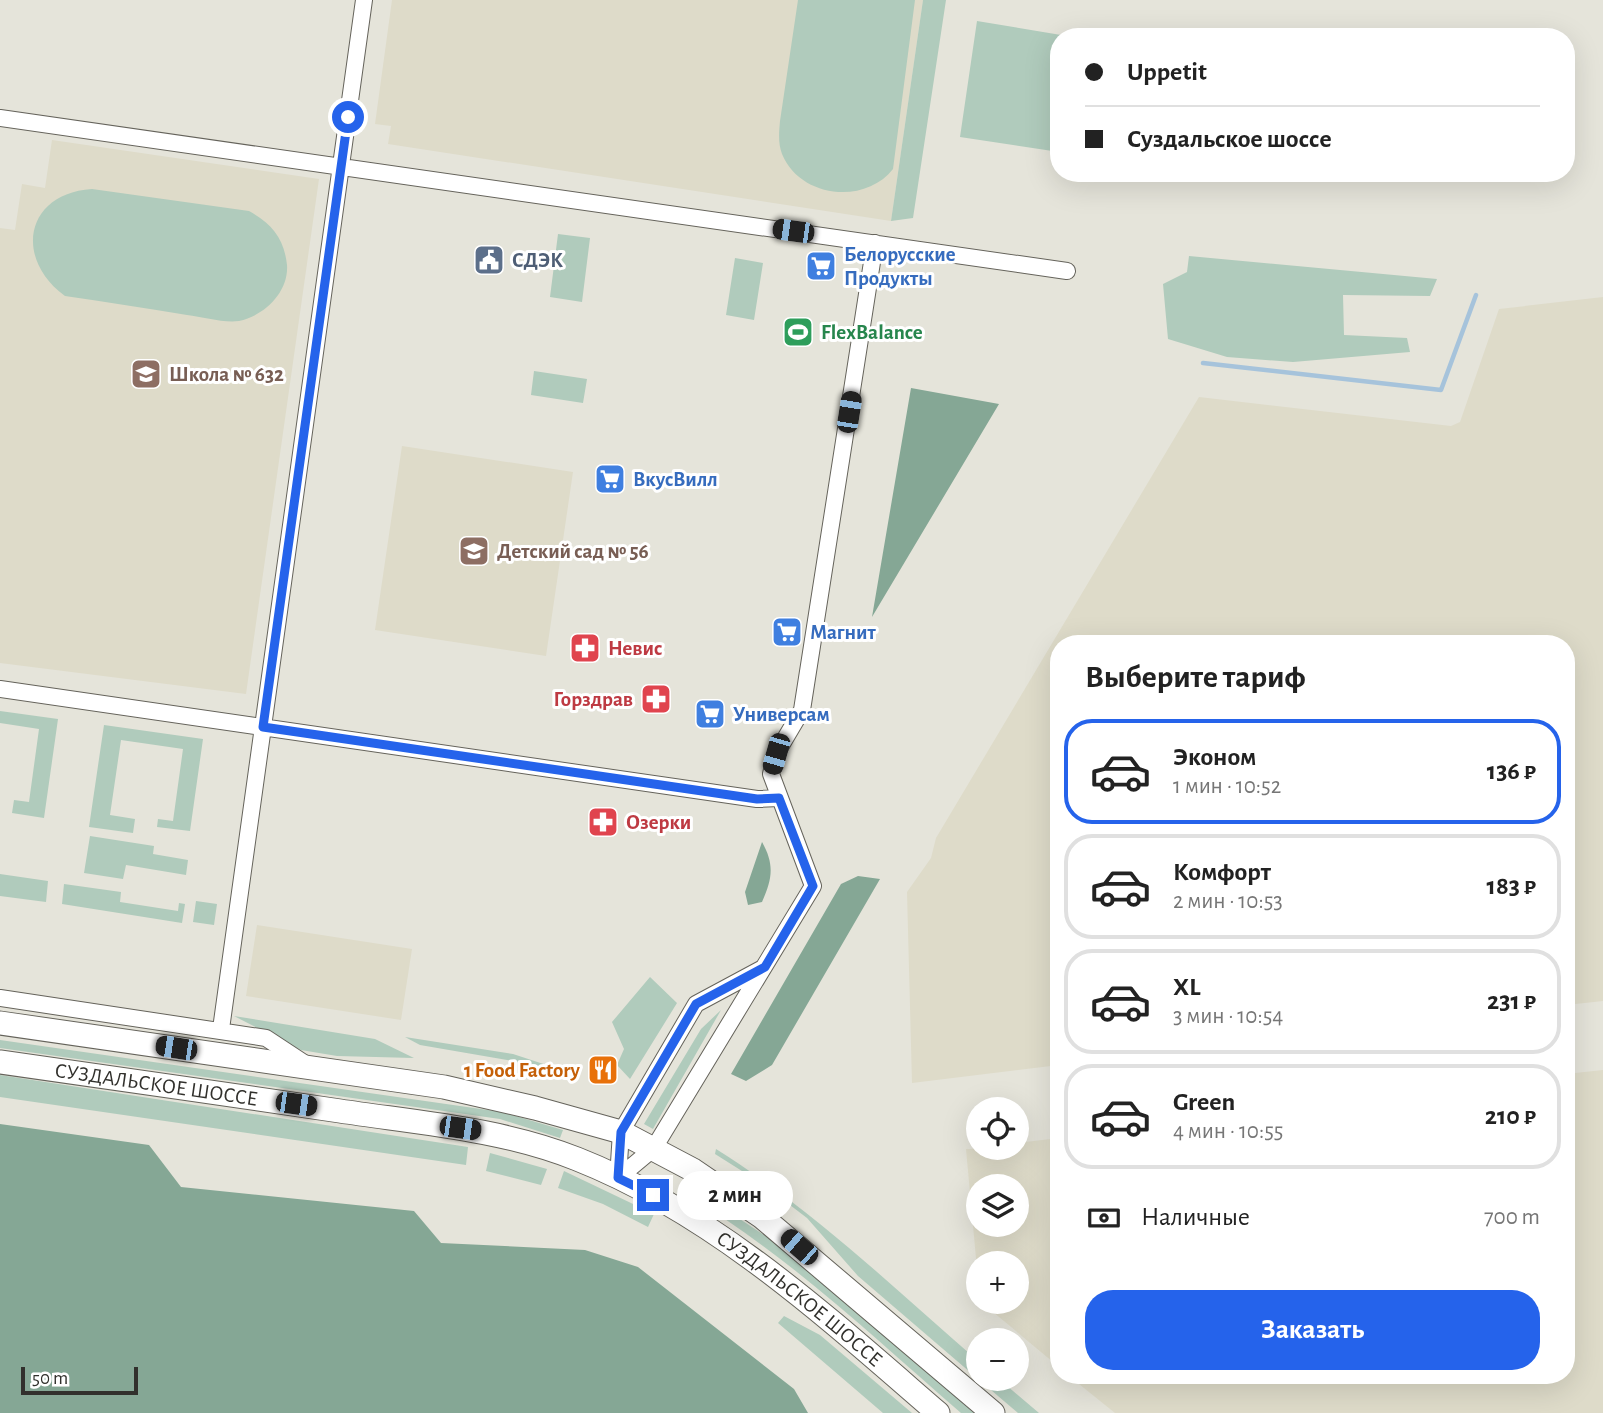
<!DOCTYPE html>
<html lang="ru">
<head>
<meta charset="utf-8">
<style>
  :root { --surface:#fff; --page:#f2f2f2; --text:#222; --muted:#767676; --line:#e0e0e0; --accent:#2563eb }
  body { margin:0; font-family:"Alegreya Sans",sans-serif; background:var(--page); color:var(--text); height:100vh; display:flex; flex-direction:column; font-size:26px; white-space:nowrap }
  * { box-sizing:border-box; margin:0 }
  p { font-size:23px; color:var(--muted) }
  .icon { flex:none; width:38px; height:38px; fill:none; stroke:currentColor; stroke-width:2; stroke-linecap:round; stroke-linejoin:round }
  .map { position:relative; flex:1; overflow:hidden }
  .details { position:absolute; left:1050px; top:635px; width:525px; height:749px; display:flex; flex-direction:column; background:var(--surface); border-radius:28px; box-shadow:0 7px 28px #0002 }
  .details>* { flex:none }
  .top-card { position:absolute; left:1050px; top:28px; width:525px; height:154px; border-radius:28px; box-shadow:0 7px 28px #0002; display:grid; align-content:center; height:154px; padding:0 35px; background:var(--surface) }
  .buttons { position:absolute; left:966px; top:1097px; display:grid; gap:14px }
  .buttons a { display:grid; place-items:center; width:63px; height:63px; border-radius:50%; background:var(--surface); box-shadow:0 7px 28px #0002; font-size:35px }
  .scale { position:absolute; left:21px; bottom:18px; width:117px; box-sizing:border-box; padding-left:7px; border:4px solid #31302c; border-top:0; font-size:19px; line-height:24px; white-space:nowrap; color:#31302c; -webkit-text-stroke:5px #fff; paint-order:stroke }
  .end { position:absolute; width:32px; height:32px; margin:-16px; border:9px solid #2563eb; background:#fff; box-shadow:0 0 0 4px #fff }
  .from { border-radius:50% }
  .bubble { position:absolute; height:49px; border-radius:24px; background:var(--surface); box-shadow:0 7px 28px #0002; font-size:23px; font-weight:700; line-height:49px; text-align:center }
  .car { position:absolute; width:21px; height:42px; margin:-21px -10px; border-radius:9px; box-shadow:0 0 5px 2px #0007; background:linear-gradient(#222 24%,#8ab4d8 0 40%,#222 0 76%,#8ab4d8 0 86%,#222 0) }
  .top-card b { display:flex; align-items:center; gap:24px; height:66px; font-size:26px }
  .top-card b+b { border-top:2px solid var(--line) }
  .top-card i { width:18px; height:18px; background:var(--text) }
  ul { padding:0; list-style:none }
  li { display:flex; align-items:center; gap:21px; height:105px; margin:0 14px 10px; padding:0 21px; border:4px solid var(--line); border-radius:28px }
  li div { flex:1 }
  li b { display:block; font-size:26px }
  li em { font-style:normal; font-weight:700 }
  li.active { border-color:var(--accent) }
  li>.icon { width:63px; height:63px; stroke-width:1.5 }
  h2 { padding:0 35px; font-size:32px; line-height:84px }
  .pay { display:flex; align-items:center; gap:18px; height:77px; padding:0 35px; font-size:26px }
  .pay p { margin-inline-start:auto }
  .action { display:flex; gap:14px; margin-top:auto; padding:14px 35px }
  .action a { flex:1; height:80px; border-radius:28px; background:var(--accent); color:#fff; font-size:28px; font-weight:700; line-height:80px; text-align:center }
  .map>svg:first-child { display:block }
  .built { fill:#dedbc9; fill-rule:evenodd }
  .green { fill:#b0cbbc }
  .forest { fill:#85a795 }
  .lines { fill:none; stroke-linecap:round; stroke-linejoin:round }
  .stream { stroke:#a6c3db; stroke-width:4.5 }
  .minor-casing { stroke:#65635b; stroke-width:18 }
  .secondary-casing { stroke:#65635b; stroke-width:25 }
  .minor { stroke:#fff; stroke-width:16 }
  .secondary { stroke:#fff; stroke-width:23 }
  .route { stroke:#2563eb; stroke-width:9 }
  .labels { text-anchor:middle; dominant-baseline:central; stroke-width:6; stroke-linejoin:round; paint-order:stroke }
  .shop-label { font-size:21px; font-weight:bold; fill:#366cbe; stroke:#fff; text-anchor:start }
  .service-label { font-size:21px; font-weight:bold; fill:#4e5e75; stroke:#fff; text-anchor:start }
  .leisure-label { font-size:21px; font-weight:bold; fill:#27864d; stroke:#fff; text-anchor:start }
  .education-label { font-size:21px; font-weight:bold; fill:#785e54; stroke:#fff; text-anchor:start }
  .health-label { font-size:21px; font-weight:bold; fill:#be3a42; stroke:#fff; text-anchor:start }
  .food-label { font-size:21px; font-weight:bold; fill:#c56008; stroke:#fff; text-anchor:end }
  .street-label { font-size:21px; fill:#31302c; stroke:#fff }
</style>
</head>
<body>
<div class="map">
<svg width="1603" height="1413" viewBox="0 0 1603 1413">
  <rect width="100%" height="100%" fill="#e5e4da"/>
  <path class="built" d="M392 0H923L891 221 388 144 391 126 375 124Z
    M52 140 319 179 246 694 0 663V228L15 230 22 184 45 188Z
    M1603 297V1001L1566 1005V644H1059V1065L912 1083 907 892 931 858 936 838 1199 397 1451 426 1460 422 1499 309Z
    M402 446 573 472 546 656 375 630Z
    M257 925 412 949 401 1020 246 996Z
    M1603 1070V1413H1115L1069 1376H1566V1074Z
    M1059 1138V1367L981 1302H1017V1264H978V1280L966 1149 1017 1148V1143ZM1017 1186V1225H978V1186Z"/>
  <path class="green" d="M798 0H915L893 169C865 205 800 198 782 154 778 143 779 133 780 121Z
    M923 0H946L913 218 891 221Z
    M977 21 1073 37H1059V152L960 137Z
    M92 189 249 211C272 224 284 238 287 265 289 292 264 316 239 321 223 323 203 317 187 315 146 308 106 302 65 296 13 258 26 193 92 189Z
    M558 234 590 238 582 302 550 297Z
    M1189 256 1437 279 1430 296 1343 295 1344 335 1407 338 1410 352 1293 362 1227 357 1168 339 1163 284 1187 272Z
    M735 258 763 263 754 320 726 315Z
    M534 371 587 379 583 403 531 395Z
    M0 711 58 719 44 818 12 813 14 800 29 802 39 729 0 723Z
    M104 725 203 739 190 831 157 827 158 819 173 821 183 749 121 740 110 815 135 819 133 833 89 827Z
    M90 836 154 846 153 854 188 860 186 875 126 865 123 879 84 873Z
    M0 874 48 881 46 902 0 896Z
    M64 884 121 892 120 902 178 911 179 903 185 904 182 923 62 904Z
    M196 901 217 904 214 925 193 922Z
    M650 977 677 1003 630 1079 617 1065 624 1049 612 1022Z
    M721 1010 653 1129 644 1124 701 1029Z
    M234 1016 375 1039 414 1058 337 1056 301 1050Z
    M405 1037 513 1054 568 1072 566 1078 513 1061 420 1045Z
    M0 1040 502 1112 563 1130 560 1138 500 1119 0 1048Z
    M0 1075 468 1147 466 1165 0 1097Z
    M716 1149C812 1209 893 1287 978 1361V1379L858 1276 807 1218 761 1183 715 1154Z
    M490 1153 547 1169 541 1185 486 1171Z
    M564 1171 654 1214 648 1227 603 1204 558 1188Z
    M690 1186 785 1249 976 1413H961C872 1336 787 1254 685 1194Z
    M784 1316 820 1335 912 1413H883L778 1323Z
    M978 1379H999L1039 1413H1018Z"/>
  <path class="forest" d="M911 388 999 404 872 617Z
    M762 842C775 865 772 879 762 902L748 905 745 892Z
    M858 876 880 879 772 1065 746 1081 731 1074 841 884Z
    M0 1124 149 1145 181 1187 414 1211 441 1243 585 1250 638 1267 794 1389 808 1413H0Z"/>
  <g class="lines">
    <path class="stream" d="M1203 363 1441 390 1476 295"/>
    <g class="minor-casing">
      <path id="minor" d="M0 118 1067 271
        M0 689 757 799 779 798
        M0 998 266 1038 307 1065
        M221 1029 364 0
        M618 1178 654 1148 813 886 771 774 776 754 802 710 875 243
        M618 1178 621 1132 696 1004 763 968"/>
    </g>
    <g class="secondary-casing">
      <g id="secondary">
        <path d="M0 1023 444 1087 535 1108 621 1132 693 1170 762 1217 993 1413"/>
        <path id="s1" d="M0 1062C113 1078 227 1094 340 1111 420 1123 502 1129 577 1159 714 1213 828 1318 938 1413"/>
      </g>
    </g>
    <use href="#minor" class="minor"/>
    <use href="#secondary" class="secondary"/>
  </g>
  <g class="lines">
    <path class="route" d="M348 117 263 727 757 799 779 798 813 886 765 967 696 1004 621 1132 618 1178 653 1195"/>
  </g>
  <defs>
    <g id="civic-square" transform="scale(1.575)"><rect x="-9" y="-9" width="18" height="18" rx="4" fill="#5c6f8a" stroke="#fff"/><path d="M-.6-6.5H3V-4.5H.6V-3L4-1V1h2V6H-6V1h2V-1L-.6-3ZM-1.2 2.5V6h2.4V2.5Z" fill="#fff"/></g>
    <g id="supermarket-square" transform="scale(1.575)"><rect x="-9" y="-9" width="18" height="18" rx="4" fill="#3f7fe0" stroke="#fff"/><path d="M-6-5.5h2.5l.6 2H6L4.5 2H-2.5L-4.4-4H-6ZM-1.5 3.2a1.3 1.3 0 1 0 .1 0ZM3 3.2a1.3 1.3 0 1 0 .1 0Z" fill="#fff"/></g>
    <g id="stadium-square" transform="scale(1.575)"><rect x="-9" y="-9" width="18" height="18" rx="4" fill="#2e9e5b" stroke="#fff"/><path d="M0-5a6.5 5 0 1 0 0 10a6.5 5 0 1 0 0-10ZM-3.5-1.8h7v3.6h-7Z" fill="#fff"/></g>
    <g id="school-square" transform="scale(1.575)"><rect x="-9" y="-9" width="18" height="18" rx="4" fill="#8d6e63" stroke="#fff"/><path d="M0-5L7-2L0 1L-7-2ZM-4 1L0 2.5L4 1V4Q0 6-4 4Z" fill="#fff"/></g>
    <g id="pharmacy-square" transform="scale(1.575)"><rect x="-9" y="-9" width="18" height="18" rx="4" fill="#e0444e" stroke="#fff"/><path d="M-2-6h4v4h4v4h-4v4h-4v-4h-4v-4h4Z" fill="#fff"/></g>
    <g id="restaurant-square" transform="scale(1.575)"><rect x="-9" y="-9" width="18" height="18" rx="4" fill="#e8710a" stroke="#fff"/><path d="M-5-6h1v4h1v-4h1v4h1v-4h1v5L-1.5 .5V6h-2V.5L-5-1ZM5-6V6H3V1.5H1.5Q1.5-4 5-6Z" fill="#fff"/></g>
  </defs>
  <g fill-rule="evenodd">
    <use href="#civic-square" x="489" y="260"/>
    <use href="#supermarket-square" x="821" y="266"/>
    <use href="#stadium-square" x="798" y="332"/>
    <use href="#school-square" x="146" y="374"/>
    <use href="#supermarket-square" x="610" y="479"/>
    <use href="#school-square" x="474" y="551"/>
    <use href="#supermarket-square" x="787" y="632"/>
    <use href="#pharmacy-square" x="585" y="648"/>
    <use href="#pharmacy-square" x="656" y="699"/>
    <use href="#supermarket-square" x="710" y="714"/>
    <use href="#pharmacy-square" x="603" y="822"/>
    <use href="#restaurant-square" x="603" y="1070"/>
  </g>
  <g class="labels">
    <g class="shop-label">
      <text x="844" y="254">Белорусские<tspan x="844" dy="24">Продукты</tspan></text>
      <text x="633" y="479">ВкусВилл</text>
      <text x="810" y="632">Магнит</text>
      <text x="733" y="714">Универсам</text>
    </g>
    <g class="service-label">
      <text x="512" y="260">СДЭК</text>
    </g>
    <g class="leisure-label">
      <text x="821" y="332">FlexBalance</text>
    </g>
    <g class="education-label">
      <text x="169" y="374">Школа № 632</text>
      <text x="497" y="551">Детский сад № 56</text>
    </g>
    <g class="health-label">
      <text x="608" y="648">Невис</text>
      <text x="633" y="699" text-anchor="end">Горздрав</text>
      <text x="626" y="822">Озерки</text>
    </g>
    <g class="food-label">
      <text x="580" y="1070">1 Food Factory</text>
    </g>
    <g class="street-label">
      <text stroke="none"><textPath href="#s1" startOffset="158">СУЗДАЛЬСКОЕ ШОССЕ</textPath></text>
      <text stroke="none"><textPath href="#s1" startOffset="850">СУЗДАЛЬСКОЕ ШОССЕ</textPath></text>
    </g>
  </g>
</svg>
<div class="buttons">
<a><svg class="icon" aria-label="locate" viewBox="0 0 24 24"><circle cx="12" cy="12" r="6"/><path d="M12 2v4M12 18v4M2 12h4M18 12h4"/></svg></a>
<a><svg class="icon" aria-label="layers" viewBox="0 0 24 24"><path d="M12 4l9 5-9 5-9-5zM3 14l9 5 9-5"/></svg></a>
<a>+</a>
<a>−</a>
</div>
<div class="scale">50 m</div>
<i class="end from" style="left:348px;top:117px"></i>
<i class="end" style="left:653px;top:1195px"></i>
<div class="bubble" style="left:677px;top:1171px;width:116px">2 мин</div>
<i class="car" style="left:793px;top:231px;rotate:278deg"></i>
<i class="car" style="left:849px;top:412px;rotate:9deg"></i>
<i class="car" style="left:776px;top:754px;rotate:196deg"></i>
<i class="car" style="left:176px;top:1048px;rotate:279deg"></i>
<i class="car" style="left:296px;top:1104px;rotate:98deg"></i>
<i class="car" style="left:460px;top:1128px;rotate:98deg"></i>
<i class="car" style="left:799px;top:1247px;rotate:311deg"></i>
<div class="top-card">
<b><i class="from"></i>Uppetit</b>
<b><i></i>Суздальское шоссе</b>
</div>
<section class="details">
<h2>Выберите тариф</h2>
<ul>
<li class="active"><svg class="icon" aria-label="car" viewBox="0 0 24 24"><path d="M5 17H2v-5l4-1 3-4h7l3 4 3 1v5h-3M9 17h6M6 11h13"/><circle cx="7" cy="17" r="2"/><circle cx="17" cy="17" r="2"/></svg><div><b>Эконом</b><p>1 мин · 10:52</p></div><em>136 ₽</em></li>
<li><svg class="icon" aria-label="car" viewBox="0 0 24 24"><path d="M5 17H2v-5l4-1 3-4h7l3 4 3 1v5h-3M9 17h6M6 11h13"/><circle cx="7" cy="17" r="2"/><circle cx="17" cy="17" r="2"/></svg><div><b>Комфорт</b><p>2 мин · 10:53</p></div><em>183 ₽</em></li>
<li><svg class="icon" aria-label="car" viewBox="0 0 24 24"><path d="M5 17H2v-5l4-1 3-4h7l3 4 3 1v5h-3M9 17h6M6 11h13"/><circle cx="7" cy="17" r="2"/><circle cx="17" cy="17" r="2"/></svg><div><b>XL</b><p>3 мин · 10:54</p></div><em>231 ₽</em></li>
<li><svg class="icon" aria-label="car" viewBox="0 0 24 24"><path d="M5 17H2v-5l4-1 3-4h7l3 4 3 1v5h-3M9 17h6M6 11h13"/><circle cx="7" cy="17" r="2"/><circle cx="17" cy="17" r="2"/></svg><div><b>Green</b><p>4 мин · 10:55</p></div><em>210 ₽</em></li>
</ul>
<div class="pay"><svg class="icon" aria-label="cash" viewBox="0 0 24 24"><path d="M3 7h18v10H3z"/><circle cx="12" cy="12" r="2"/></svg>Наличные<p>700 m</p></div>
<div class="action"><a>Заказать</a></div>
</section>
</div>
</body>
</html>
